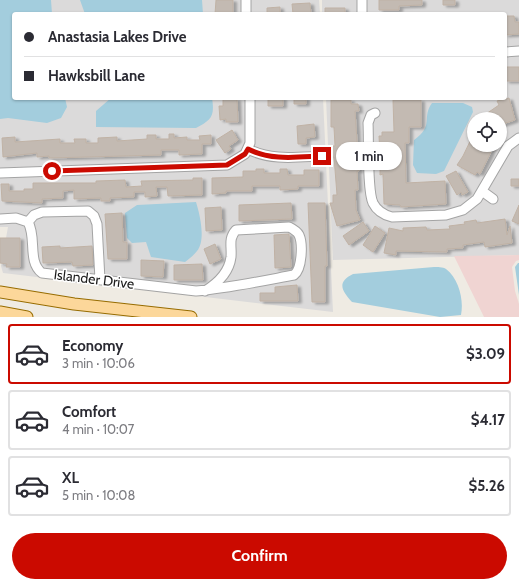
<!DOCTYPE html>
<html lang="en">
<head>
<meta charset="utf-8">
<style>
  :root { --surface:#fff; --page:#f7f7f7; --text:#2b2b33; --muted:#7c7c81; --line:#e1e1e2; --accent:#cb0a00 }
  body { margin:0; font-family:Cabin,sans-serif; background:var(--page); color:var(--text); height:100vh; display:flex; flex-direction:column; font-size:15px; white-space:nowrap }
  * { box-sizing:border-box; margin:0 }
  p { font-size:13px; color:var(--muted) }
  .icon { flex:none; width:22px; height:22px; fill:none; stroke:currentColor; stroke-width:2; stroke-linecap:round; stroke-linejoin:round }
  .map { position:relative; height:317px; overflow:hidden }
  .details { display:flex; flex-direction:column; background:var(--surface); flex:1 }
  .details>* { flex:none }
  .banner { position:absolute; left:12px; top:12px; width:495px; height:88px; border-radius:4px; box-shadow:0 1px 3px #0004; display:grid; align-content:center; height:88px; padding:0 12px; background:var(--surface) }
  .buttons { position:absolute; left:467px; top:112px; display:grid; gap:8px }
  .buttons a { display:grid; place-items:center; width:40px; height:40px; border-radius:50%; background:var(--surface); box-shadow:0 1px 3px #0004; font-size:20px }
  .end { position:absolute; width:18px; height:18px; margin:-9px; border:5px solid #cb0a00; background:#fff; box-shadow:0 0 0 2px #fff }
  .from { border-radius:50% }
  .bubble { position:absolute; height:28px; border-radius:14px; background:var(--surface); box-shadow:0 1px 3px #0004; font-size:13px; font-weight:700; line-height:28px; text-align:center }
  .banner b { display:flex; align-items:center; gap:14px; height:38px; font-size:15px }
  .banner b+b { border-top:1px solid var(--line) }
  .banner i { width:10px; height:10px; background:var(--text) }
  ul { padding:7px 0 0; list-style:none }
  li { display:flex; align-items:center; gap:12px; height:60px; margin:0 8px 6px; padding:0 4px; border:2px solid var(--line); border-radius:4px }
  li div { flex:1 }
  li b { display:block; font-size:15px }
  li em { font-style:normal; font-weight:700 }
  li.active { border-color:var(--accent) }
  li>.icon { width:36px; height:36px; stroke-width:1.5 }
  .cta { display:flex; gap:8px; margin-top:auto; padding:8px 12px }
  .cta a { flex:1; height:46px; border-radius:24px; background:var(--accent); color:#fff; font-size:16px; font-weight:700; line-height:46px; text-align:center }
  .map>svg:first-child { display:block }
  .residential { fill:#dbdada; fill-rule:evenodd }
  .commercial { fill:#f0d4d2 }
  .water { fill:#a3cddd }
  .building { fill:#c3bab2; stroke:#c0b2a5; filter:url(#shadow) }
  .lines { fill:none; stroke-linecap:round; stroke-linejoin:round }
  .minor-casing { stroke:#a4a4a4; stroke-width:11 }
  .major-casing { stroke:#976c00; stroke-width:13 }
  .minor { stroke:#fff; stroke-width:9 }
  .major { stroke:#fcd79a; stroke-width:11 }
  .route { stroke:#cb0a00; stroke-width:5 }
  .labels { text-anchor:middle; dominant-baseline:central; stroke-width:3; stroke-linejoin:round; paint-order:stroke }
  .street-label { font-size:14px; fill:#1d1d1d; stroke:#fff }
</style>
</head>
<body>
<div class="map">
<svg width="519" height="317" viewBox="0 0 519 317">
  <defs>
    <filter id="shadow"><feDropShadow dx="3.5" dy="2" stdDeviation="1" flood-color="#0004"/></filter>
  </defs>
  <rect width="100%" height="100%" fill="#efebe3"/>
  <path class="residential" d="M0 0H319L320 14H14V98H323L333 312 3 273 1 266 8 227H0Z
    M322 0H519V255L333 260 326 98H505V14H322ZM428 109 436 174 414 140 423 134 427 126ZM474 119H500V145H474Z"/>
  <path class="commercial" d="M519 255V260L516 261 512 267 515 291 519 304V317H484L454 256Z"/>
  <path class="water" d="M0 0H51L52 14H14V98H65L67 107 61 118 47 123 8 118 0 119Z
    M80 0H202L203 14H85Z
    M111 98H212C215 117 211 120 196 128L96 127V111Z
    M432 103H463L472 107 473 112 444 171 436 174 417 173 413 165 414 140C435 125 421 118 432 103Z
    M196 202C200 215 206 240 197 251 194 255 189 259 185 262L151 257 146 242 132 243 127 238 125 213 137 205Z
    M518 263H519V295L515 267Z
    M434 267C437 267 443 267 446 269 459 279 464 300 461 315L440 317 352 302C341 290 337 282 353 274Z"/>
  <path class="building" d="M216 0H233V14H215Z
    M379 0H422V5L399 6V10H379Z
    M443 0H455V5H443Z
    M310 3 311 14H293L292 4Z
    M280 7V14H267V8Z
    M325 8H345V14H325Z
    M505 16H514L515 22H519V34L505 35Z
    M505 67H519V81H506Z
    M268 98H283V106H268Z
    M294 98H306V104H294Z
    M509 98 515 120 500 125V119H485L483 116 499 105 497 101Z
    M223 99H237L238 122H226V119L220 120 219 106H223Z
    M331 100H351V104H358L359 111H355L359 171H357L358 190H355L356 210 360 220 337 226 330 203H333V195H337L334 157H330V146H335L334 127H331Z
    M393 100H421V127H409V143H405L406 183 445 181 446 204 401 207 400 205 384 204 383 174 380 175V167H383V155H380L379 136H382V132H394Z
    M314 124 315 137 306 138V144H298L297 126Z
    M232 130 238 140 229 146 231 149 225 153 216 140Z
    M474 133V145H495L490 152H491L480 174 477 172 475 175 457 165 463 156Z
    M169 134H174V138L187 137V140H200L199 136 211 135V144H202V154L179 155V150H161V155L49 158V156L37 157V153L3 157 2 138 15 137V142L60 139V143H75L74 139H86V143H98V138L117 137V141L147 139V135H156V139H169Z
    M256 169H264V173H280V169H287L288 175H304V170H319V186H298V189L280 190V186H252V191H226V193L212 194V178L243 177V171H256Z
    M456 171 468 192 462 195 461 192 457 195 446 176Z
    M193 178H202V195L168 196 167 187H156L157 196 145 197V192H134V197L110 198V201H101V198L74 199V190L63 191V198L42 199V203L2 201 1 184H9V191H24V189H33V183H96V181L125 180 126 187 142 186 141 181 193 180Z
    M511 179H519V186H511Z
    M291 203 292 219 239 221V205Z
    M308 203H325L327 266H325V302H312Z
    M519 205V224L512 221Z
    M221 207 222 230 206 231 205 208Z
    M122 213 123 242H127V259H108L105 214Z
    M505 219 507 235 510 226 512 243 485 247 484 242 463 245V248L447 249V252L396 251V255L384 253 389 228 403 231V228L426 227 427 230 450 229 449 226 465 224 464 222 476 220 477 223Z
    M363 222 369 231 349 245 343 236Z
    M375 226 385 233 373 252 363 245Z
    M289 234 291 267 275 268 274 235Z
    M0 238H20V267H6L7 264 0 263Z
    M215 244 221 259 210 264 204 249Z
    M60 246V248L92 246 93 265 73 266 72 262 43 263 42 247Z
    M141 260 164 261 163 277 141 276Z
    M202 264 203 280H174V265Z
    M297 285 298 301H260V293H275V287Z"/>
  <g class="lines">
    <g class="minor-casing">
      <path id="minor" d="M246 0V14
        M362 0V14
        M505 52 519 51
        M375 113 371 115 368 123C369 140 367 190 373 203 377 211 384 215 392 217L446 215 463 210 477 199 508 146 519 138
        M248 149C271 161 297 157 322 156
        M0 173 227 165 245 154 250 143V98
        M482 191 493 199
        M0 219 16 218 28 222C37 238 27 261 42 273L196 291C229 288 262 281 294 275 302 269 303 244 299 235 297 231 293 229 289 227L236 230C228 239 232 246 231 257 229 273 218 283 205 291
        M28 222 34 215 42 212 88 211 94 216 97 224 100 280"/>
    </g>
    <g class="major-casing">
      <path id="major" d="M0 292 74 304 191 317
        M0 312 27 317"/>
    </g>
    <use href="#minor" class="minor"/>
    <use href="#major" class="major"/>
  </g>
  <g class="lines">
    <path class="route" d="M52 171 227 165 245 154 248 149C271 161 297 157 322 156"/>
  </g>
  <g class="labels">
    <g class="street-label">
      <text transform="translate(94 279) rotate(7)">Islander Drive</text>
    </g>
  </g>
</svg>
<div class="buttons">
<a><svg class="icon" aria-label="locate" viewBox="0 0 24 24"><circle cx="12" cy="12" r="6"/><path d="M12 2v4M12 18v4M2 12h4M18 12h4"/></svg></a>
</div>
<i class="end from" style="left:52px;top:171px"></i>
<i class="end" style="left:322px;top:156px"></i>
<div class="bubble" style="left:336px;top:142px;width:66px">1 min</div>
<div class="banner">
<b><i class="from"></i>Anastasia Lakes Drive</b>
<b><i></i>Hawksbill Lane</b>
</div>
</div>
<section class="details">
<ul>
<li class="active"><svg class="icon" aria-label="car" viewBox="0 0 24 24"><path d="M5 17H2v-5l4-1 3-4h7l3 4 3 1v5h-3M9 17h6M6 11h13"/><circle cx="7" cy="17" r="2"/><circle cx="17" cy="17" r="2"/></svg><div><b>Economy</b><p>3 min · 10:06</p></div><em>$3.09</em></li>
<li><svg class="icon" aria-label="car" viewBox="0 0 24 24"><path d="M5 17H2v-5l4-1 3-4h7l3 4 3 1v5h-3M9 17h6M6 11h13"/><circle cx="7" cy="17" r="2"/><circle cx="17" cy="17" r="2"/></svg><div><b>Comfort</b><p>4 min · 10:07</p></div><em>$4.17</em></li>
<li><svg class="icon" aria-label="car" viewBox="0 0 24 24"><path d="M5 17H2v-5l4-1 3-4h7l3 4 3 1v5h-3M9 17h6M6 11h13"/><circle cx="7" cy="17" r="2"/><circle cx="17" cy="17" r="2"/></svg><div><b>XL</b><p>5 min · 10:08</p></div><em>$5.26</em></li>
</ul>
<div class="cta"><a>Confirm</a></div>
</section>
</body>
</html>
